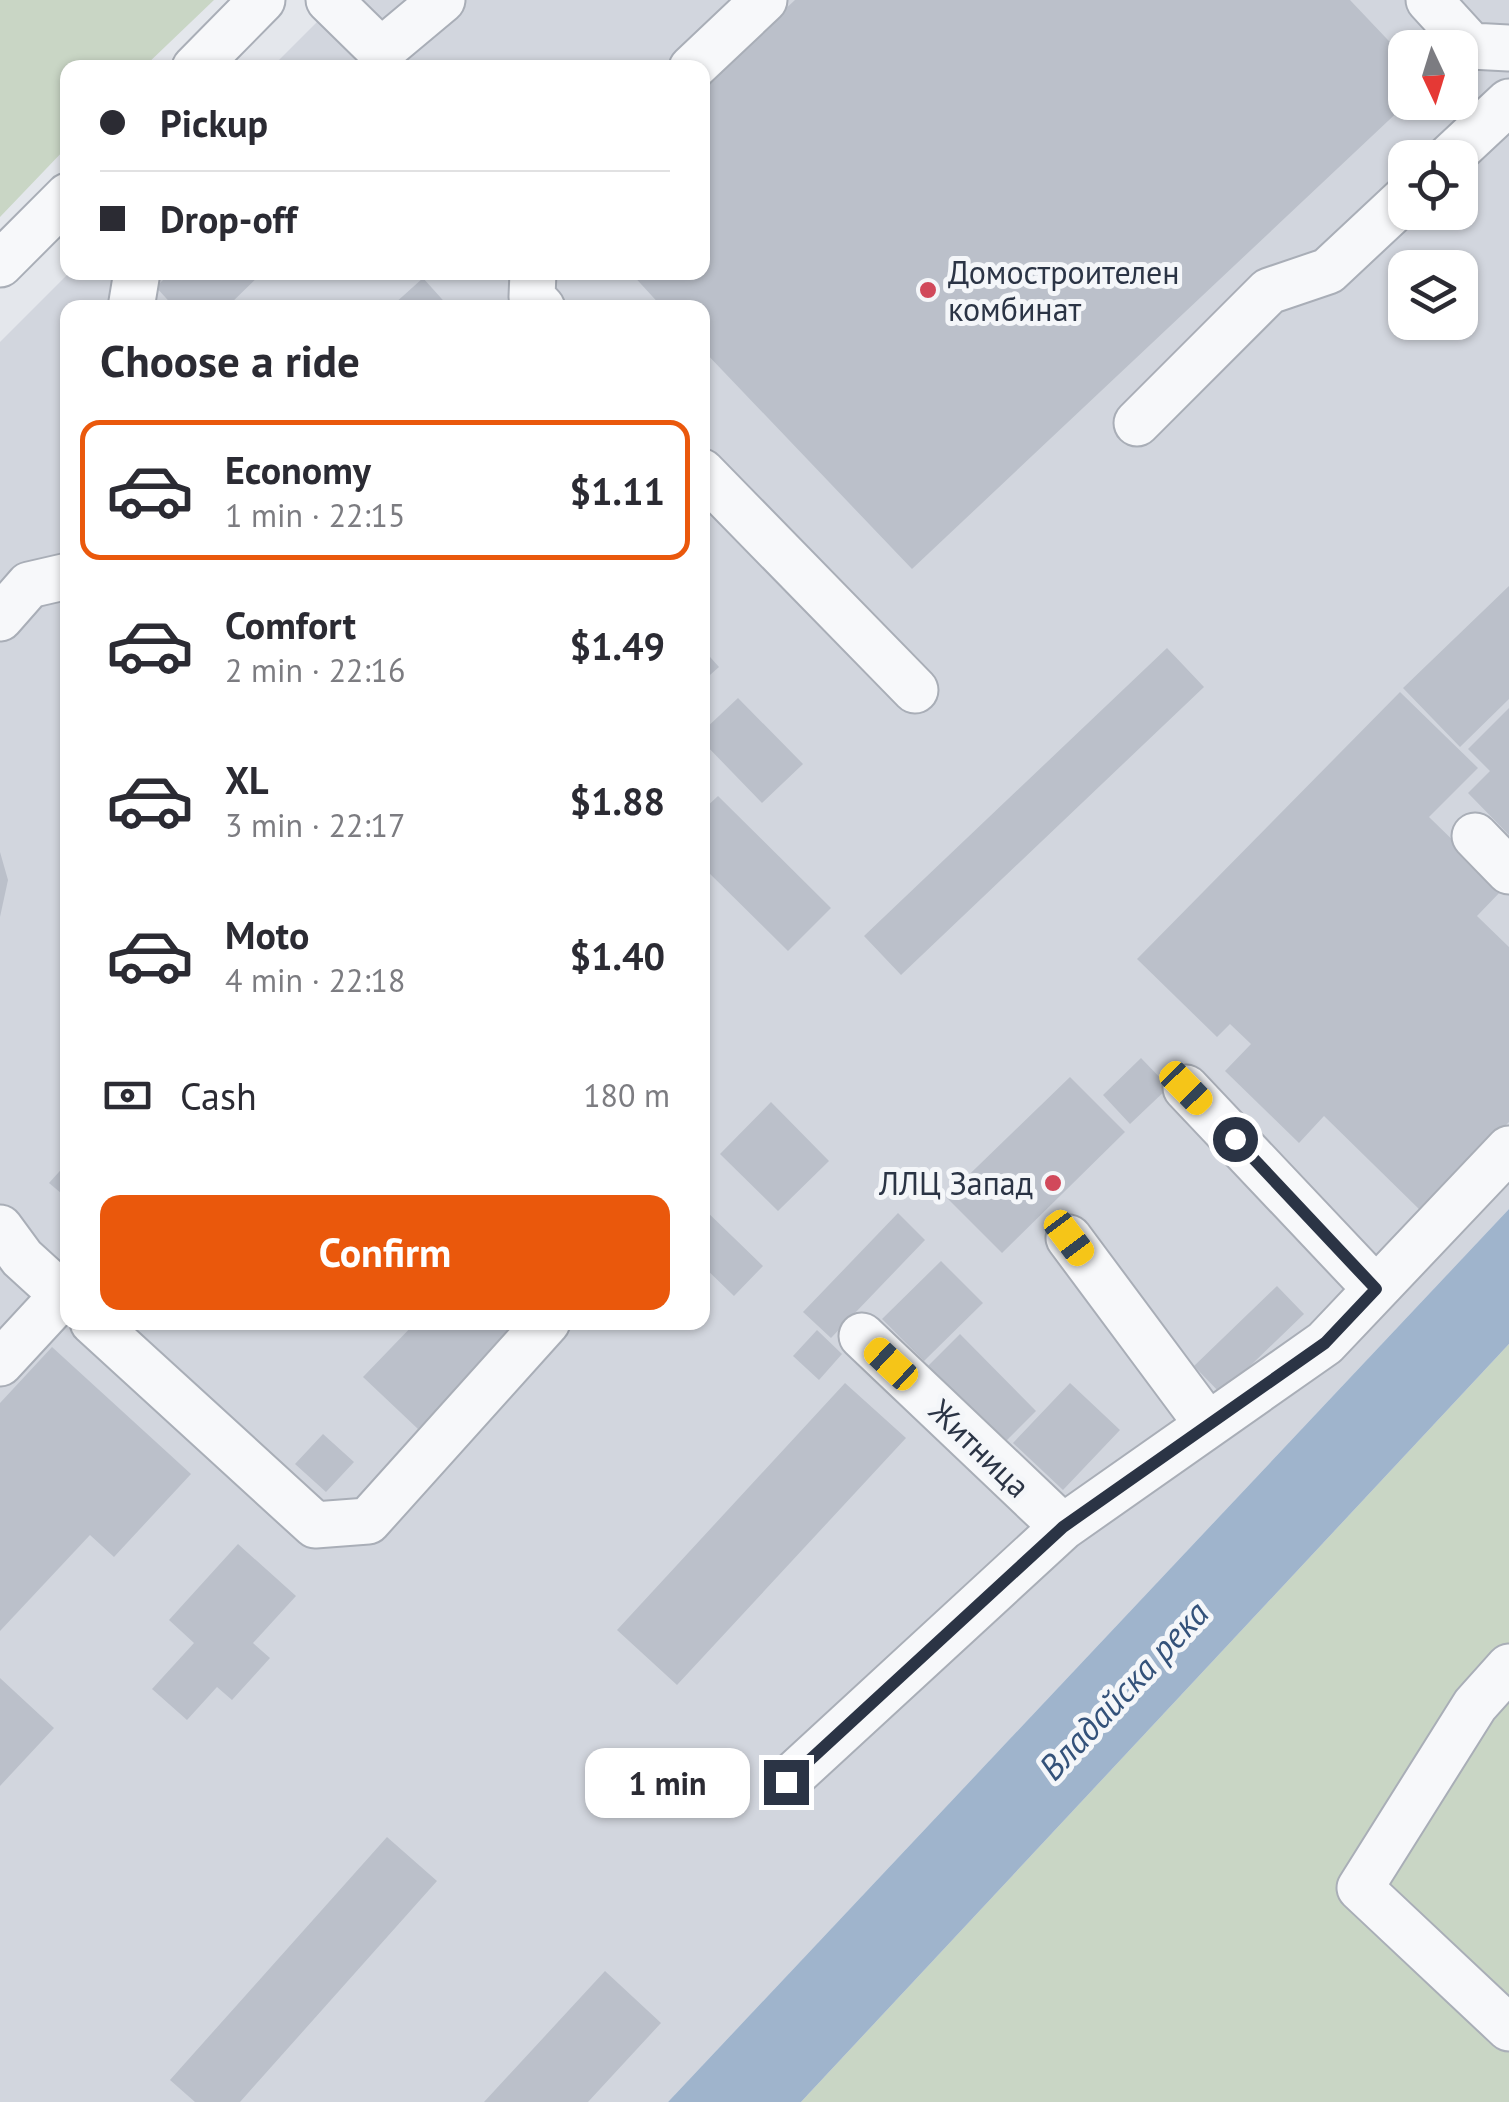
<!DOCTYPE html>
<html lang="en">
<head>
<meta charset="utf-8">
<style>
  :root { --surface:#fff; --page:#f2f2f3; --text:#2b2b33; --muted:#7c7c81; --line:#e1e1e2; --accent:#ea580c }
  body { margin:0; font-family:"PT Sans",sans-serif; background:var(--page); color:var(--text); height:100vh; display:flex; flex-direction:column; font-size:38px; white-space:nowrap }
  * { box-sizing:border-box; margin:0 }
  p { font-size:32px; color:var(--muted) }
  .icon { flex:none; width:55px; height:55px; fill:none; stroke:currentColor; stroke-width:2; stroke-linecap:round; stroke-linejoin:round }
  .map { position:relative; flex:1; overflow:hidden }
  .drawer { position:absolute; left:60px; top:300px; width:650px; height:1030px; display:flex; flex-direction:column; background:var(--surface); border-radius:20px; box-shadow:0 2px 8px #0004 }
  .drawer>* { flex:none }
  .hud { position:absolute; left:60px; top:60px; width:650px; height:220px; border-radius:20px; box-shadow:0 2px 8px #0004; display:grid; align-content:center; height:220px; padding:0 40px; background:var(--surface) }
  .needle { width:65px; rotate:176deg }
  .tools { position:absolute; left:1388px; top:30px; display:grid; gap:20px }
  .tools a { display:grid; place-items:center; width:90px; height:90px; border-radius:20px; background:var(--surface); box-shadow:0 2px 8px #0004; font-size:50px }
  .end { position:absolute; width:45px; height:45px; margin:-22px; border:12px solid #2b3445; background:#fff; box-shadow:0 0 0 5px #fff }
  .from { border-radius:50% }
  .bubble { position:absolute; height:70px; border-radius:20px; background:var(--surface); box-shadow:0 2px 8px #0004; font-size:32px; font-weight:600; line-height:70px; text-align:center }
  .car { position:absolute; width:30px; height:60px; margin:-30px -15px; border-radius:12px; box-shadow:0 0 8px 2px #0007; background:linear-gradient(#f5c518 24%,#345 0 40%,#f5c518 0 76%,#345 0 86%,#f5c518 0) }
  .hud b { display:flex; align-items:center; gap:35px; height:95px; font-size:38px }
  .hud b+b { border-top:2px solid var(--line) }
  .hud i { width:25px; height:25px; background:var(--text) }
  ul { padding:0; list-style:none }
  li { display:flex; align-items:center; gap:30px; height:140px; margin:0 20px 15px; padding:0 20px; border:5px solid transparent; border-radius:20px }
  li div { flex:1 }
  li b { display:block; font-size:38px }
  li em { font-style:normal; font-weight:600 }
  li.selected { border-color:var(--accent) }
  li>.icon { width:90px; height:90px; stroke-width:1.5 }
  h2 { padding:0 40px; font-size:45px; line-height:120px }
  .pay { display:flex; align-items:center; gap:25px; height:110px; padding:0 40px; font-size:38px }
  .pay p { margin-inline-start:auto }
  .cta { display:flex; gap:20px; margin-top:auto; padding:20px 40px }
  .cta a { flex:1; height:115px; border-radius:20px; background:var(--accent); color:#fff; font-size:40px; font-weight:600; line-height:115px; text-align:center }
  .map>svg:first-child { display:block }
  .built { fill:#d2d6de; fill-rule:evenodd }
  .green { fill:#c9d6c5 }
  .water { fill:#9fb4cc }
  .building { fill:#bbc0ca }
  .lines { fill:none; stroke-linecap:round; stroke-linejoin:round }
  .minor-casing { stroke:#a9aeb7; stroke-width:49 }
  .minor { stroke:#f7f8fa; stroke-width:45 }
  .route { stroke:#2b3445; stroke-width:12 }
  .poi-dot { fill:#d1495b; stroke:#f4f6f9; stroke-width:4 }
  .labels { text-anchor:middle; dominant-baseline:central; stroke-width:10; stroke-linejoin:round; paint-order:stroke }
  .poi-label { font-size:32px; fill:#2b3445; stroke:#f4f6f9; text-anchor:start }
  .street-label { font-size:32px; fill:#2b3445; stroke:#f4f6f9 }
  .water-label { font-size:35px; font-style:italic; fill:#34527a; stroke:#f4f6f9 }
</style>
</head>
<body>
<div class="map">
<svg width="1509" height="2102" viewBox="0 0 1509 2102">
  <rect width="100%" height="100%" fill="#e4e7ec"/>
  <path class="built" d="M339 0H1509V1209L668 2102H0V342L69 273 702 272V68L272 67ZM1405 48H1460V102H1405ZM1405 158H1460V212H1405ZM1405 268H1460V322H1405ZM68 308H702V1322H68Z"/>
  <path class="green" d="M0 0H214L144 67 68 68 67 147 0 217Z
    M1509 1344V2102H801Z"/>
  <path class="water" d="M1509 1209V1344L801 2102H668Z"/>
  <path class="building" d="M795 0H1350L1405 58V105L912 569 702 349V308H663L630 272H702V87Z
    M171 272H263L226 308H175L156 287Z
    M423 278 450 308H396L393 305Z
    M1509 586V699L1460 747 1403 688Z
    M702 648 719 667 702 682Z
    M1167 648 1204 687 901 975 864 936Z
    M1400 692 1478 768 1429 817 1503 889 1477 916 1509 947V1122L1421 1211 1324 1116 1299 1143 1225 1071 1251 1044 1230 1024 1217 1037 1137 959Z
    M738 698 803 764 762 803 702 741V732Z
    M1509 708V835L1468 793 1490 771 1468 749Z
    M718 796 831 908 788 951 702 866V811Z
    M0 852 8 880 0 917Z
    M1141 1058 1169 1087 1130 1124 1103 1095Z
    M1070 1077 1125 1132 1002 1253 946 1197Z
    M771 1102 829 1161 778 1211 720 1154Z
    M68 1162V1199L49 1183Z
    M702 1207 763 1266 734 1296 702 1265Z
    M898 1213 925 1240 831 1338 803 1312Z
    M941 1261 983 1303 924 1361 882 1319Z
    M1277 1286 1304 1314 1221 1394 1194 1366Z
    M416 1322H521L418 1429 363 1377Z
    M817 1330 842 1354 819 1380 793 1356Z
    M960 1334 1036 1411 1004 1443 927 1367Z
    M52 1347 191 1474 114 1557 90 1535 0 1631V1403Z
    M845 1383 906 1438 677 1685 617 1630Z
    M1070 1383 1120 1430 1063 1490 1013 1443Z
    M323 1434 354 1462 326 1492 295 1464Z
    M238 1544 296 1596 253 1643 270 1658 232 1700 217 1687 187 1720 152 1689 194 1643 169 1620Z
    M0 1678 54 1728 0 1786Z
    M387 1837 437 1881 240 2102H195L170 2080Z
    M605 1971 661 2023 588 2102H484Z"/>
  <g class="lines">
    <g class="minor-casing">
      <path id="minor" d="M329 0 381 51 442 0
        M1429 0 1471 46 1509 48
        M195 68 262 0
        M692 68 764 0
        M1449 158 1509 102
        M0 264 68 196
        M533 272 532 297 542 308
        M131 308 137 272
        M1137 423 1269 291 1328 271 1405 199
        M702 472 915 690
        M0 618 29 585 68 576
        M1475 836 1509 871
        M1186 1088 1376 1289
        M0 1228 22 1258 68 1300
        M1069 1238 1208 1425
        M93 1322 315 1525 368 1521 547 1322
        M862 1336 1063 1527 1325 1343 1509 1149
        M0 1363 63 1295
        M1509 1667 1475 1705 1360 1888 1509 2028
        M786 1782 1063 1527"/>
    </g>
    <use href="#minor" class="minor"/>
  </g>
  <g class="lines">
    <path class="route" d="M786 1782 1063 1527 1325 1343 1376 1289 1235 1139"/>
  </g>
  <g class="poi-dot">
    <circle cx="928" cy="290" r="10"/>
    <circle cx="1053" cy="1183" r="10"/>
  </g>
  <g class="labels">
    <g class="poi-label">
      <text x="948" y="272">Домостроителен<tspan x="948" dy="37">комбинат</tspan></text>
      <text x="1033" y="1183" text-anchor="end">ЛЛЦ Запад</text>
    </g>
    <g class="street-label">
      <text transform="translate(980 1448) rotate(44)">Житница</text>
    </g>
    <g class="water-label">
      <text transform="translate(1123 1690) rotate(-47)">Владайска река</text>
    </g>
  </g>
</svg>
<div class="tools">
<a><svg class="needle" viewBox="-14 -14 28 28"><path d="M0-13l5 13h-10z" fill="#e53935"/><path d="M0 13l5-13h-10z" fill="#7c7c81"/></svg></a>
<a><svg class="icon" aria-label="locate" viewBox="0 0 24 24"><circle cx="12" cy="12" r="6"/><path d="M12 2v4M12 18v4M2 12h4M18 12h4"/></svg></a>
<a><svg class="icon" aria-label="layers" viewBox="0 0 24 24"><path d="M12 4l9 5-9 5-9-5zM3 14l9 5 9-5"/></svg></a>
</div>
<i class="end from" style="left:1235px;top:1139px"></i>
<i class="end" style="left:786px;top:1782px"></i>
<div class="bubble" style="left:585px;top:1748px;width:165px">1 min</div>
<i class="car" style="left:1186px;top:1088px;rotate:136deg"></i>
<i class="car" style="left:1069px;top:1238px;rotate:143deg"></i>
<i class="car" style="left:891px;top:1364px;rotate:313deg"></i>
<div class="hud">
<b><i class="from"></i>Pickup</b>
<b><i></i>Drop-off</b>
</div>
<section class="drawer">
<h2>Choose a ride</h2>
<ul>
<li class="selected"><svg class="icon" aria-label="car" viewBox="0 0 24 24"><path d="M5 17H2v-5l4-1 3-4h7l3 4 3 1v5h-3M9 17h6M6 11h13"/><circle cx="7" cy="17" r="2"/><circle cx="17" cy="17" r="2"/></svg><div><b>Economy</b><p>1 min · 22:15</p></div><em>$1.11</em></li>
<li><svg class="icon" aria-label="car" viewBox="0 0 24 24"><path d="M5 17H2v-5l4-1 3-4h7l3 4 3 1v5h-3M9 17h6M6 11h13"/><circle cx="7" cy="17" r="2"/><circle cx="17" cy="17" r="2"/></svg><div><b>Comfort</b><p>2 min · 22:16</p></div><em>$1.49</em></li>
<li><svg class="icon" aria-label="car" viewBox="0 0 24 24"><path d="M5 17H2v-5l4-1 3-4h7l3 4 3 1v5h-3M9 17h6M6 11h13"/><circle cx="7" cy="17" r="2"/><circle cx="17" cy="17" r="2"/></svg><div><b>XL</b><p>3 min · 22:17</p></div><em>$1.88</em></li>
<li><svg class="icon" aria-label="car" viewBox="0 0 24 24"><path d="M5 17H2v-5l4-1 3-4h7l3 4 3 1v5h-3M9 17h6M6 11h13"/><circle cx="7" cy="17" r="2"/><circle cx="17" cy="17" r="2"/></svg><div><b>Moto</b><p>4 min · 22:18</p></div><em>$1.40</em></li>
</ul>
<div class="pay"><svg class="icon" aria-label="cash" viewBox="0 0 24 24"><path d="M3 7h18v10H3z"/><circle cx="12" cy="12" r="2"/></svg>Cash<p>180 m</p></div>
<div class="cta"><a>Confirm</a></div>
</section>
</div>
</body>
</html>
